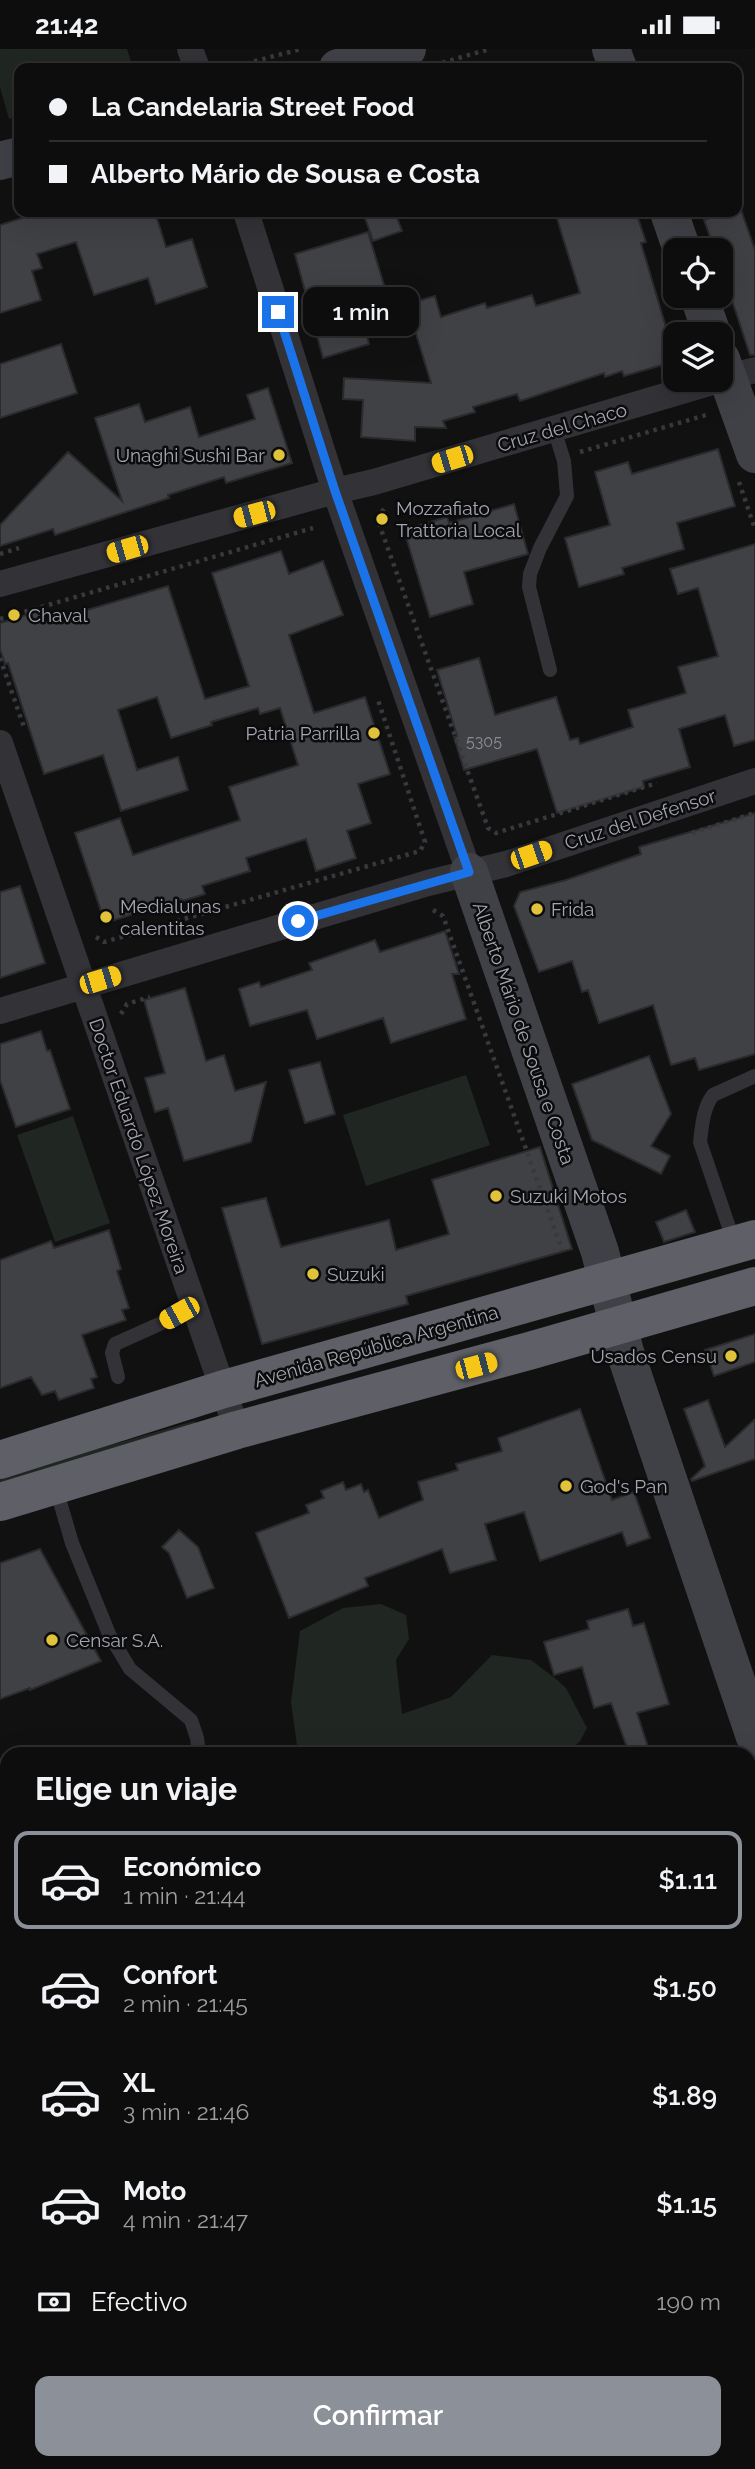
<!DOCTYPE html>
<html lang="es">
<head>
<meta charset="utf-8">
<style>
  :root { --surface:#0d0d0e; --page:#1b1b1c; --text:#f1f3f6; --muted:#9a9c9e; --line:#2d2d2e; --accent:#8c9099 }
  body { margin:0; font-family:Raleway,sans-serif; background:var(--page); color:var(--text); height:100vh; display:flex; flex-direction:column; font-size:26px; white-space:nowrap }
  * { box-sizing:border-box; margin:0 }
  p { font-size:23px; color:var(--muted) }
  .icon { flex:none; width:38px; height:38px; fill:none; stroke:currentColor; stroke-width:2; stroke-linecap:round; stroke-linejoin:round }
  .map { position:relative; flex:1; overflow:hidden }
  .panel { position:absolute; left:0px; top:1698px; width:756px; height:723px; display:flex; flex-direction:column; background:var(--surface); border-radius:21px 21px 0 0; box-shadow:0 7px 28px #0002,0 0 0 2px var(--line) }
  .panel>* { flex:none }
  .top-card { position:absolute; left:14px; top:14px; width:728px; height:154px; border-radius:14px; box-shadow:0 7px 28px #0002,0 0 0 2px var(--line); display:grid; align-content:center; height:154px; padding:0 35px; background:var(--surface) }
  .controls { position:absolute; left:663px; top:189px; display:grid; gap:14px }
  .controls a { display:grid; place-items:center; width:70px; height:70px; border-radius:14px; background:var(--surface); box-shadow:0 7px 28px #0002,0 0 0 2px var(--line); font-size:35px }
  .end { position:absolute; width:32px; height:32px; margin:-16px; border:9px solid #1a73e8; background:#fff; box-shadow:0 0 0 4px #fff }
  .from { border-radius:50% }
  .bubble { position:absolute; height:49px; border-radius:14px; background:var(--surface); box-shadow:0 7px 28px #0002,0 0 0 2px var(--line); font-size:23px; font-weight:600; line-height:49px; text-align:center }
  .car { position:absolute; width:21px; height:42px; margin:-21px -10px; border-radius:9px; box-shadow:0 0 5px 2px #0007; background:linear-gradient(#f5c518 24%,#345 0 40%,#f5c518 0 76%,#345 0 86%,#f5c518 0) }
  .top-card b { display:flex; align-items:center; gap:24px; height:66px; font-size:26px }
  .top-card b+b { border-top:2px solid var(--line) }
  .top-card i { width:18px; height:18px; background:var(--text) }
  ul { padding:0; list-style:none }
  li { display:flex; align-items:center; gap:21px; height:98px; margin:0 14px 10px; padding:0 21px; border:4px solid transparent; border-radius:14px }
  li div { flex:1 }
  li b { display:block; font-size:26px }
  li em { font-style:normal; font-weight:600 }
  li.active { border-color:var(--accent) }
  li>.icon { width:63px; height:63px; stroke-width:1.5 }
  h2 { padding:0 35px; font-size:32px; line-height:84px }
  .pay { display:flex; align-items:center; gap:18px; height:77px; padding:0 35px; font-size:26px }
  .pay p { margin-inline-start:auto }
  .action { display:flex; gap:14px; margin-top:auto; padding:14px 35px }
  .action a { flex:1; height:80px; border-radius:14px; background:var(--accent); color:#fff; font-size:28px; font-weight:600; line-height:80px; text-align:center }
  .status { display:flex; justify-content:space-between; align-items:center; height:49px; padding:0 35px; background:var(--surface); direction:ltr }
  .status svg { height:19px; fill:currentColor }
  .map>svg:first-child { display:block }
  .green { fill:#202621 }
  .building { fill:#404145; stroke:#2b2b2e; stroke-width:2 }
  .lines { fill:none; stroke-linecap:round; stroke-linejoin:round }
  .path { stroke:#38393e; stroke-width:4.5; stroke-dasharray:3.5 5; stroke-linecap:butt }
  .lane { stroke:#323237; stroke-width:14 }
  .street { stroke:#323237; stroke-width:26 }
  .secondary { stroke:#404147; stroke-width:38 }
  .highway { stroke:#5f6067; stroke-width:38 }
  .route { stroke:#1a73e8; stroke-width:9 }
  .poi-dot { fill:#e0c23b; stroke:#0c0c0d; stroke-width:2.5 }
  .labels { text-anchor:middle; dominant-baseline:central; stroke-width:5; stroke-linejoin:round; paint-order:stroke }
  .number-label { font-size:16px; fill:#8a8d97 }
  .street-label { font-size:19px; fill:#a3a6b2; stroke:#0c0c0d }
  .poi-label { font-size:19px; fill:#a3a6b2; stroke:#0c0c0d; text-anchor:start }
</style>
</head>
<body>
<div class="status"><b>21:42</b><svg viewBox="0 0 49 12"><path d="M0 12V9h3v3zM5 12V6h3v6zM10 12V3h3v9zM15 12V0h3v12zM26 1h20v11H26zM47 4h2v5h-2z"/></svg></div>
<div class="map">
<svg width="755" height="2420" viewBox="0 0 755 2420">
  <rect width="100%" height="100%" fill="#111112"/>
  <path class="green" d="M0 0H127L133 19H19V67L9 70 0 38Z
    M466 1026 490 1096 366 1137 343 1066Z
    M73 1067 110 1174 55 1193 17 1086Z
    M194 1372 199 1376 0 1442V1428Z
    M381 1555 406 1566 409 1590 396 1611 402 1665 451 1648 492 1606 531 1611 556 1630 566 1639 587 1679 580 1692 567 1704H298L291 1653 300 1582 343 1559Z
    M4 1770 7 1781V1828L0 1830V1771Z"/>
  <path class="building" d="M740 158 755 201V306H750L721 218V201H715L713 196 704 171 727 163H737V159Z
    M41 163H155L166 198 192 190 207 238 156 255 148 229 94 246 76 193 37 205 42 219 32 222 41 251 0 264V176Z
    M363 163H395L402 182 373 192Z
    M555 163H636L646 193 641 194 676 312 624 327 622 322 605 328 604 324 520 352 517 345 473 358 475 363 443 372 446 379 415 378V392L361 388 363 351 343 350 344 329 431 334 407 255 435 247 441 268 485 254 487 259 532 246 536 257 580 244Z
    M368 183 393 266 364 275 369 295 323 309 295 205Z
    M61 295 77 344 0 369V315Z
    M268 339 292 414 226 434 224 428 168 446 169 449 55 486 53 480 0 497V476L68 403 122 452 95 369 139 355 145 373 190 358 199 388 255 370 247 346Z
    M718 400 735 457 677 474 684 500 622 519 624 525 579 538 565 489 610 476 595 423 628 413 632 425Z
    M514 455 528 505 464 523 473 555 430 568 404 481 447 468 449 474Z
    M755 495V691L734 697 725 666 679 680 690 718 643 732 644 738 557 764 537 700 464 721 454 688 457 687 437 621 479 609 495 666 556 648 570 691 578 689 580 695 633 678 628 661 686 644 678 618 718 607 698 539 678 545 670 520Z
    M281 502 289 525 323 512 343 566 289 586 314 664 365 648 390 725 358 735 371 774 347 782 356 809 316 822 306 790 246 809 250 822 202 837 205 845 182 852 181 850 105 874 75 784 120 769 133 806 240 771 229 738 298 716 280 659 260 665 258 659 211 673 212 676 171 689 157 648 118 661 137 721 178 708 188 741 121 762 103 706 44 725 8 614 5 615 0 600V574L39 562 43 574 168 537 205 650 249 637 212 524Z
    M755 764V1005L699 1021 695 1009 671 1016 653 956 599 974 588 941 582 943 572 912 539 923 514 857 520 843 566 831 641 805 639 798Z
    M20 837 45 914 0 929V843Z
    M445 882 459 925H452L466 970 391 994 383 969 317 990 307 961 250 977 239 940 259 933 261 938 312 921 309 914 375 891 380 903Z
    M185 939 206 1012 224 1006 235 1042 266 1033 251 1093 184 1112 168 1059 155 1063 145 1029 165 1024 144 951Z
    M41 982 47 1002 50 1001 70 1060 16 1078 0 1031V995Z
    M649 1007 671 1065 651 1097 670 1107 661 1125 592 1091 572 1035Z
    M320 1013 335 1065 305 1074 289 1021Z
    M540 1098 572 1200 406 1247 408 1255 262 1295 222 1159 266 1149 281 1198 389 1171 396 1201 449 1185 432 1131Z
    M686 1161 695 1183 664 1193 656 1173Z
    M109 1181 121 1220 117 1222 129 1259 122 1261 126 1271 82 1286 97 1328 91 1330 94 1339 59 1351 55 1342 42 1346 31 1328 0 1339V1211L51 1192 54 1199Z
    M755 1285V1313L714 1327 705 1301Z
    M708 1351 725 1398 755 1370V1410L692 1432 691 1430 705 1417 684 1360Z
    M580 1360 612 1451 634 1443 650 1489 627 1497 622 1483 540 1512 524 1463 485 1475 496 1511 450 1524 442 1500 365 1529 368 1537 289 1569 256 1484 309 1464 306 1456 324 1449 321 1442 343 1433 346 1441 361 1435 364 1443 368 1441 379 1469 423 1451 418 1433 458 1421 456 1415 502 1402 498 1389Z
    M179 1481 198 1498 214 1539 187 1549 169 1504 162 1498Z
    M40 1500 101 1612 30 1641V1639L0 1650V1514Z
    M628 1560 633 1577 644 1574 669 1655 637 1664 650 1704H629L611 1654 594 1659 582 1618 554 1626 544 1593 589 1580 587 1572Z"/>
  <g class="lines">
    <path class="path" d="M222 15 229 19 301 0
      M434 16 490 0
      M580 403 706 366
      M739 433 755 480
      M384 460 377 469 488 779 496 784 657 734
      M0 505 19 499
      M0 570 313 479
      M0 609 25 681
      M692 784 755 764
      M433 861 443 867 562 1201
      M96 888 104 893 420 802 425 793 378 651
      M121 965 127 955 150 948
      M750 1719 755 1733
      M749 1776 755 1794
      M0 2242 7 2236"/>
    <path class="lane" d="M550 621 529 538 530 525 540 499 567 447 564 412 554 380
      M734 1193 700 1093C702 1077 703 1059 713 1046L755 1027
      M118 1328 112 1304 115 1295 164 1273 194 1256
      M50 1439 60 1453 72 1494 109 1585 130 1620 191 1671 197 1689 199 1704"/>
    <path class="street" d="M190 0 197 19
      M246 163 335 442 469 823
      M721 330 755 321
      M0 535 335 442 374 433 719 331
      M0 694 237 1381
      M0 962 428 834 506 815 755 732
      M749 1860 755 1858
      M749 1913 755 1911
      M0 2278 7 2272
      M0 2339 7 2332"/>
    <path class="secondary" d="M611 0 618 19
      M338 19 407 0
      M0 112 19 107
      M669 163 682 201
      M699 247 712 285
      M721 310 755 405
      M469 823 600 1203 625 1303 755 1688
      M739 2420 755 2409"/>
    <path class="highway" d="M0 1411 224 1340 755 1190
      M0 1453 237 1381 529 1302 755 1237"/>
  </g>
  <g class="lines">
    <path class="route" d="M278 263 335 442 469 823 298 872"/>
  </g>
  <g class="poi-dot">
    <circle cx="279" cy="406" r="7"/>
    <circle cx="382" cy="470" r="7"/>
    <circle cx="14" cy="566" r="7"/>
    <circle cx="374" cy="684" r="7"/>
    <circle cx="537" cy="860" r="7"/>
    <circle cx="106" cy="868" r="7"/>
    <circle cx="496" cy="1147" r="7"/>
    <circle cx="313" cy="1225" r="7"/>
    <circle cx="731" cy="1307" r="7"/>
    <circle cx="566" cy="1437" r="7"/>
    <circle cx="52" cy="1591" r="7"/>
  </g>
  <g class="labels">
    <g class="number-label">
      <text x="484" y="692">5305</text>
    </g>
    <g class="street-label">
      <text transform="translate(562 378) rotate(-16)">Cruz del Chaco</text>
      <text transform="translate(640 770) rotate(-18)">Cruz del Defensor</text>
      <text transform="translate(524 984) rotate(71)">Alberto Mário de Sousa e Costa</text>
      <text transform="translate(139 1097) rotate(71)">Doctor Eduardo López Moreira</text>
      <text transform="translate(376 1297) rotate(-16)">Avenida República Argentina</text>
    </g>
    <g class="poi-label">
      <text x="265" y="406" text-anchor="end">Unaghi Sushi Bar</text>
      <text x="396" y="459">Mozzafiato<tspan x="396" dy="22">Trattoria Local</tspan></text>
      <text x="28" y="566">Chaval</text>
      <text x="360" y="684" text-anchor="end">Patria Parrilla</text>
      <text x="120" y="857">Medialunas<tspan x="120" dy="22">calentitas</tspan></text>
      <text x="551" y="860">Frida</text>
      <text x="510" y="1147">Suzuki Motos</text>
      <text x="327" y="1225">Suzuki</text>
      <text x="717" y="1307" text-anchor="end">Usados Censu</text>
      <text x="580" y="1437">God's Pan</text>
      <text x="66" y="1591">Censar S.A.</text>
    </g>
  </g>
</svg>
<div class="controls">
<a><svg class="icon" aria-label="locate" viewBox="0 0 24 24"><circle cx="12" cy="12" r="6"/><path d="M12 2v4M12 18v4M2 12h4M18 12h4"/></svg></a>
<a><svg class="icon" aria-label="layers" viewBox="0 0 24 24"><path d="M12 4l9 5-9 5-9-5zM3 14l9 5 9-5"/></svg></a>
</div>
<i class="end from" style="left:298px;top:872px"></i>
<i class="end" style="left:278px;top:263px"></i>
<div class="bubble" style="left:303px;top:238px;width:116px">1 min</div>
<i class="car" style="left:452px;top:410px;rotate:253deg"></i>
<i class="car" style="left:254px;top:465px;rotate:255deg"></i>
<i class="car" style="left:127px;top:500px;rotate:254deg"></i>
<i class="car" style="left:531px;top:806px;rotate:71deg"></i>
<i class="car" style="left:100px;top:931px;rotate:73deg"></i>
<i class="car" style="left:179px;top:1264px;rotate:241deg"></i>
<i class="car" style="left:476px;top:1317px;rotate:75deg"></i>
<div class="top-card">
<b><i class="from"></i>La Candelaria Street Food</b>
<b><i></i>Alberto Mário de Sousa e Costa</b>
</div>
<section class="panel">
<h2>Elige un viaje</h2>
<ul>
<li class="active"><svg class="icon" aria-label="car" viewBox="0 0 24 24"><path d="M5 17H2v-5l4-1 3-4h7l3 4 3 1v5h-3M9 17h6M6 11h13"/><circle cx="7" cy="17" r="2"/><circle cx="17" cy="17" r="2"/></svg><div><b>Económico</b><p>1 min · 21:44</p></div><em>$1.11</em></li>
<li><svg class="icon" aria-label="car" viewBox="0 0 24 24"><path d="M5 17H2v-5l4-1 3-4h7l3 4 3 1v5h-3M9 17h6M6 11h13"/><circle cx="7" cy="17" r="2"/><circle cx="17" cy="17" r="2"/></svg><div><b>Confort</b><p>2 min · 21:45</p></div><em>$1.50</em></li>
<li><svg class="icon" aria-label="car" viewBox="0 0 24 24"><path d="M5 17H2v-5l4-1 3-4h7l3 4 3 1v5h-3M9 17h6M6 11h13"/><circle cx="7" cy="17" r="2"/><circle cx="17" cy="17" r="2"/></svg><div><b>XL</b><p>3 min · 21:46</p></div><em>$1.89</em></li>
<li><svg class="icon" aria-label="car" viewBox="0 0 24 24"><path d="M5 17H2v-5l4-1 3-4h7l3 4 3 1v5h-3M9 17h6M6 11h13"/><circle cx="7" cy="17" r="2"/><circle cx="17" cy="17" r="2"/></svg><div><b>Moto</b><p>4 min · 21:47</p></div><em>$1.15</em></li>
</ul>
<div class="pay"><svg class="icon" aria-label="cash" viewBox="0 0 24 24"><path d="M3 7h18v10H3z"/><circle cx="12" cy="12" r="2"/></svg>Efectivo<p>190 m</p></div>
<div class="action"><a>Confirmar</a></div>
</section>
</div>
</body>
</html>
